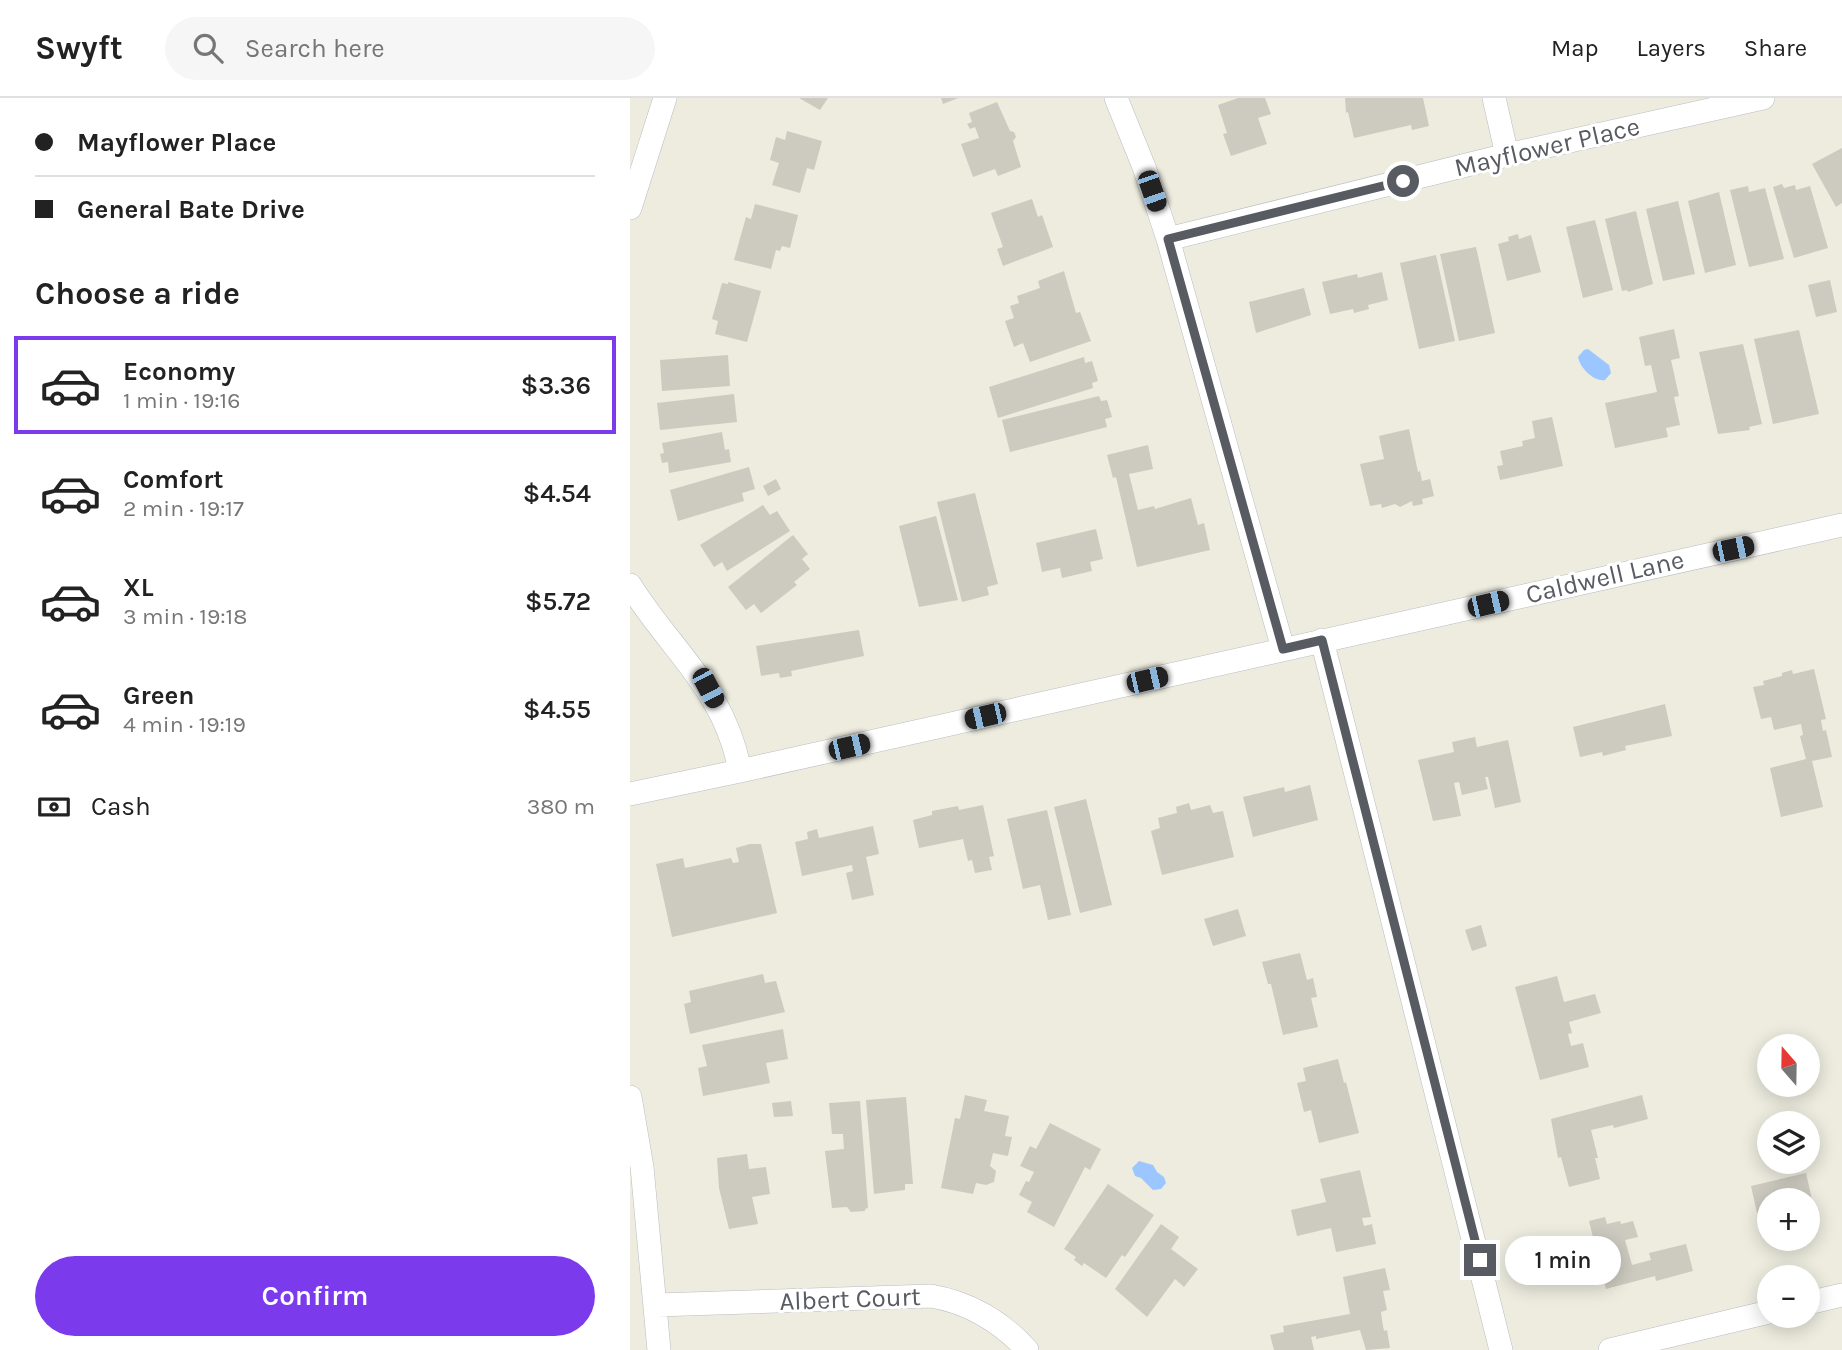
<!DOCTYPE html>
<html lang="en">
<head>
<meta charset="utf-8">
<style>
  :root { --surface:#fff; --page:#f6f6f6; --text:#222; --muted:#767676; --line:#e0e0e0; --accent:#7c3aed }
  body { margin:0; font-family:Karla,sans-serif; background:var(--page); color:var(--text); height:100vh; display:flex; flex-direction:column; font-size:26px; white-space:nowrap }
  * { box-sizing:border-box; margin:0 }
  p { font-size:23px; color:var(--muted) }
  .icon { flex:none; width:38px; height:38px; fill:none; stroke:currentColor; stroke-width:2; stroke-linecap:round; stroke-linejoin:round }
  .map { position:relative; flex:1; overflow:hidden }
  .details { display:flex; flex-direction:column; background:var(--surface); width:630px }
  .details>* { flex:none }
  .top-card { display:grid; align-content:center; height:154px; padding:0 35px; background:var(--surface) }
  .needle { width:46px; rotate:340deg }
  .buttons { position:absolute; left:1127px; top:936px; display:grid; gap:14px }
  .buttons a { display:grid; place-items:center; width:63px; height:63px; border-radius:50%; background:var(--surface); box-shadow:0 4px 18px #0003; font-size:35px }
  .end { position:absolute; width:32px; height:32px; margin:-16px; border:9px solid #585b62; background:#fff; box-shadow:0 0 0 4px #fff }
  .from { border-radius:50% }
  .bubble { position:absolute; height:49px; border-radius:24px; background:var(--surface); box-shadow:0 4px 18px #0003; font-size:23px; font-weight:600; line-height:49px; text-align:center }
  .car { position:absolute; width:21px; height:42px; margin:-21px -10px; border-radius:9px; box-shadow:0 0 5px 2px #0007; background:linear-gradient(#222 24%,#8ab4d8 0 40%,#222 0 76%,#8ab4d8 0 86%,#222 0) }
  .top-card b { display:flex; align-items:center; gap:24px; height:66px; font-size:26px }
  .top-card b+b { border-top:2px solid var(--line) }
  .top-card i { width:18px; height:18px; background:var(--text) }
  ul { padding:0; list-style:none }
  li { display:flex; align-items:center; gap:21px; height:98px; margin:0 14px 10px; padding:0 21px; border:4px solid transparent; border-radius:0px }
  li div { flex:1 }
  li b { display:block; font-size:26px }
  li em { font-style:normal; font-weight:600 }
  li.selected { border-color:var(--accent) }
  li>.icon { width:63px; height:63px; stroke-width:1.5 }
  h2 { padding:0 35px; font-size:32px; line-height:84px }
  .pay { display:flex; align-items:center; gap:18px; height:77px; padding:0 35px; font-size:26px }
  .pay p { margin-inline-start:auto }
  .cta { display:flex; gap:14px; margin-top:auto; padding:14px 35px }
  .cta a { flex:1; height:80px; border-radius:42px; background:var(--accent); color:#fff; font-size:28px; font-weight:600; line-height:80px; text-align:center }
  header { display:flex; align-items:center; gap:42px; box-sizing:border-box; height:98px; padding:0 35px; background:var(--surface); border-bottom:2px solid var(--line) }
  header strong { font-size:33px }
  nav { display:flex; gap:38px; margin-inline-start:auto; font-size:24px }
  .search { width:490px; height:63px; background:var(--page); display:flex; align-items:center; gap:18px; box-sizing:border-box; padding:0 24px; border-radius:38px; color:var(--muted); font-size:26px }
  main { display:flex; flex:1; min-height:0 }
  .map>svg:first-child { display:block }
  .water { fill:#9cc6ff }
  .building { fill:#cdcac0 }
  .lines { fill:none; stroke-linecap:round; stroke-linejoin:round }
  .street-casing { stroke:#babcc2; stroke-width:24 }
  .street { stroke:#fff; stroke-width:23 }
  .route { stroke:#585b62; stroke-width:9 }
  .labels { text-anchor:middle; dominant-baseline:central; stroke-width:6; stroke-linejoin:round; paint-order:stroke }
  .street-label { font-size:26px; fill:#585b62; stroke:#fff }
</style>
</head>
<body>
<header>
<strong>Swyft</strong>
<div class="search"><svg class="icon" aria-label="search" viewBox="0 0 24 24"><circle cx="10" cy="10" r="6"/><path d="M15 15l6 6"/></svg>Search here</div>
<nav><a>Map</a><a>Layers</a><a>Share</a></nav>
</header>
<main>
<section class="details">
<div class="top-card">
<b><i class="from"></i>Mayflower Place</b>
<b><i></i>General Bate Drive</b>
</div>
<h2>Choose a ride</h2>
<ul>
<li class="selected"><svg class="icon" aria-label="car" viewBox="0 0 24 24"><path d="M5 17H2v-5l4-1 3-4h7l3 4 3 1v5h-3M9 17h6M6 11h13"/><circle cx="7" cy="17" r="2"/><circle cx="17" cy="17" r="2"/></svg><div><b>Economy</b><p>1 min · 19:16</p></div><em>$3.36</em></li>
<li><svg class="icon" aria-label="car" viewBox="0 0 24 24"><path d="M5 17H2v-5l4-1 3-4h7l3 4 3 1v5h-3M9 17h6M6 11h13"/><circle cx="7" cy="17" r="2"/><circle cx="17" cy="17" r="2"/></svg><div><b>Comfort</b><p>2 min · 19:17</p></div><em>$4.54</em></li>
<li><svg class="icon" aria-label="car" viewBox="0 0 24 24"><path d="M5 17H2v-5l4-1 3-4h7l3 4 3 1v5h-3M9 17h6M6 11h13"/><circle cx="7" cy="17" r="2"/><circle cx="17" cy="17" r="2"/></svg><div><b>XL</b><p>3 min · 19:18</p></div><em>$5.72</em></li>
<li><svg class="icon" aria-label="car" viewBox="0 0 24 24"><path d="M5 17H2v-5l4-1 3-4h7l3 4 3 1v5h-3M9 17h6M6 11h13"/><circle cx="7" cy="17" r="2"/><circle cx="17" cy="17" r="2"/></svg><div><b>Green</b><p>4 min · 19:19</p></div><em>$4.55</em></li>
</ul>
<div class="pay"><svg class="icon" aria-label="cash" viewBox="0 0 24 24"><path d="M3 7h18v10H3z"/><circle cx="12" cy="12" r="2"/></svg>Cash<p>380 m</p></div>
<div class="cta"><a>Confirm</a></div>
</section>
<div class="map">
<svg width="1212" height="1252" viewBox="0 0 1212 1252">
  <rect width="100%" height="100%" fill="#edecdf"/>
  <path class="water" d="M958 251 979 267 981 275 975 282C964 284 950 270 948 259L954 252Z
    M509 1063 523 1067 527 1074 534 1079 536 1085 531 1091 523 1092 511 1080 505 1078 502 1070Z"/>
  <path class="building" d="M169 0H198L190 12Z
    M311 0H328L313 6Z
    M608 0H635L641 16 628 20 637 46 601 58 593 36 597 35 588 7Z
    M715 0H793L799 28 782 32 781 27 724 40 718 14 716 15Z
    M367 4 380 33 384 34 386 39 383 43 391 69 368 78 365 71 343 79 331 46 349 40 345 29 340 31 337 26 342 24 339 15Z
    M157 33 192 43 184 72 177 70 170 95 142 87 149 65 140 62 146 39 155 42Z
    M1212 50V105L1206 109 1182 66Z
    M1152 86 1154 90 1165 87 1166 92 1180 88 1198 150 1164 160 1143 89Z
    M1118 88 1119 94 1135 90 1154 161 1119 169 1100 92Z
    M1089 94 1106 167 1075 175 1058 103Z
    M402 101 408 119 412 117 423 149 373 168 367 151 373 149 361 115Z
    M1048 103 1065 176 1033 183 1016 111Z
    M125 106 168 117 160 150 152 148 150 153 146 152 141 171 104 162 116 119 121 121Z
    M1006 113 1023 186 998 194 997 192 992 193 975 121Z
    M965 122 983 192 953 200 936 129Z
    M888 136 889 141 901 137 911 174 877 183 868 146 879 143 878 139Z
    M846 149 865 235 829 243 810 156Z
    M806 157 825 243 789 251 770 165Z
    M434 173 446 215 450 214 461 243 400 264 393 245 384 249 375 223 384 220 380 208 389 205 387 198 410 190 408 183Z
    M752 174 758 202 738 207 739 211 724 215 723 211 700 216 692 184 727 176 728 180Z
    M1200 182 1207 214 1186 219 1178 187Z
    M98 184 131 193 117 244 85 236 88 223 82 221 92 185 98 186Z
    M674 190 681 217 626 235 619 204Z
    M1044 231 1050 260 1041 262 1049 298 1044 299 1050 327 1036 330 1038 339 985 350 975 305 1027 294 1021 267 1015 268 1009 239Z
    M1169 232 1189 316 1143 326 1124 241Z
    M1113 246 1132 326 1119 329 1120 332 1088 336 1069 254Z
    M98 257 100 288 32 293 30 262Z
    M454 259 455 265 462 263 468 283 462 285 463 290 368 320 359 289Z
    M104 296 107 324 30 332 27 305Z
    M469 298 471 303 477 302 482 319 475 321 477 329 380 354 372 322Z
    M922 319 933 368 870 382 867 368 873 367 870 353 893 348 892 343 905 340 902 323Z
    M779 331 788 374 790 373 792 383 800 381 804 398 792 401 793 406 783 408 782 403 770 409 765 406 752 410 751 406 740 408 730 366 754 361 749 338Z
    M92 334 95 352 99 351 101 364 39 375 38 364 32 365 30 356 34 355 32 345Z
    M518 347 523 371 499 376 508 412 524 408 525 411 561 400 568 427 574 425 580 452 507 469 486 379 483 380 477 357Z
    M119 369 125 391 112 395 114 403 48 423 40 392Z
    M146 381 151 391 138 398 133 388Z
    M345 395 368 486 357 489 359 497 332 504 307 404Z
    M133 407 140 417 147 413 160 433 97 473 92 464 84 469 70 447Z
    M306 418 328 502 289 509 269 428Z
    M466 431 473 461 460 464 462 473 432 480 430 470 412 474 406 445Z
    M163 437 178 456 172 461 180 471 164 484 167 487 131 515 124 506 116 512 98 489Z
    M229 532 234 558 161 573 162 578 150 580 149 575 131 578 126 548Z
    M1184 571 1196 621 1191 622 1193 633 1196 632 1202 659 1182 663 1193 709 1151 719 1140 670 1176 661 1170 638 1173 637 1171 626 1144 632 1141 619 1131 621 1123 589 1134 587 1133 583 1152 578V575L1162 572 1163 576Z
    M1035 606 1042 638 995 648 996 652 973 658 972 654 950 659 943 629Z
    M845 639 847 649 878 642 891 704 865 710 858 679H855L858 691 832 697 829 684 824 685 831 718 803 723 788 662 824 654 822 644Z
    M680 687 688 722 623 739 613 699 654 689 655 694Z
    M456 701 482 807 450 815 424 709Z
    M559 705 561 712 580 707 583 715 593 713 604 759 532 777 521 733 530 730 528 720 547 715 546 709Z
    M353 707 364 758 359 759 362 772 345 775 342 762 338 763 333 741 289 750 283 722 302 717V713L328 708 329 712Z
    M417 712 441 817 418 822 410 787 393 791 377 721Z
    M243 728 249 756 236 759 244 797 222 802 216 775 223 773 222 767 172 778 165 744 178 741 177 734 187 731 189 740Z
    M120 746H131L147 815 42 839 26 766 53 760 55 770 101 760 103 765 109 764 106 750Z
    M608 811 616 838 583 848 574 821Z
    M851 827 857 848 842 853 835 832Z
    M670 855 677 882 683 880 687 899 681 900 688 929 653 937 641 886H638L632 864Z
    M133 876 135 885 146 883 155 914 60 936 54 906 61 904 59 893Z
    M927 878 934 904 965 896 971 915 939 924 942 935 938 936 941 948 953 945 959 969 910 982 885 889Z
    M153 931 158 961 136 965 140 985 73 998 68 970 77 968 72 947Z
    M708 961 714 985 716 984 729 1035 689 1045 681 1012 674 1014 667 985 676 983 673 970Z
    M335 997 357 1002 354 1013 379 1018 375 1038 382 1039 378 1058 363 1055 360 1068 366 1073 364 1084 356 1087 346 1085 343 1096 311 1090 325 1020 330 1021Z
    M1012 997 1018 1021 984 1030 983 1027 961 1032 968 1060H965L970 1081 939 1089 931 1059 928 1060 921 1021Z
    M276 999 283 1086H275V1092L244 1096 236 1002Z
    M161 1003 163 1018 144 1019 142 1005Z
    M230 1003 238 1110 235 1111V1113L221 1114 217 1109 202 1110 195 1053 214 1051 213 1036H202L199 1005Z
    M420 1025 471 1051 460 1072 455 1069 424 1129 397 1114 402 1104 389 1097 396 1083 399 1084 404 1074 390 1068 400 1048 406 1051Z
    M117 1056 119 1071 136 1069 140 1096 122 1099 128 1126 99 1131 89 1090 87 1060Z
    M730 1072 741 1119 732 1120 734 1128 742 1126 746 1146 706 1154 701 1130 667 1138 661 1112 696 1104 690 1081Z
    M1176 1075 1185 1114 1178 1116V1102H1139V1113L1127 1115 1121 1088Z
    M478 1086 524 1117 495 1159 492 1157 476 1180 454 1165 452 1168 444 1162 446 1159 434 1151Z
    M975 1119 977 1126 990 1123 991 1126 1003 1123 1008 1139 995 1142 1002 1167 1021 1162 1019 1155 1056 1146 1063 1173 1026 1183 1025 1178 976 1191 959 1123Z
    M531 1126 549 1139 541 1151 568 1171 554 1189 545 1181 517 1219 485 1191Z
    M755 1170 760 1192 753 1193 757 1212 751 1214 752 1222 754 1233 757 1232 760 1250 736 1252 730 1232 686 1241V1238L681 1239 684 1252H644L640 1237 654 1234 653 1228 720 1216 713 1179Z"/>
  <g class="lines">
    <g class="street-casing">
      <path id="street" d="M486 0 514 69 538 141 653 551
        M864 0 877 57
        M0 110 35 0
        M538 141 877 57 1133 0
        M0 487C41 553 95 591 110 673
        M692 542 871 1252
        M0 696 110 673 1212 427
        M0 999 12 1069 29 1252
        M1178 1205 1212 1197
        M27 1207 301 1198C338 1204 372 1224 397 1252
        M980 1252 1139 1214"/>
    </g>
    <use href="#street" class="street"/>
  </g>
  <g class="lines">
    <path class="route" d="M773 83 538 141 653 551 692 542 850 1162"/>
  </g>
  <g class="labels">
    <g class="street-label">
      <text transform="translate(917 49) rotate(-13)">Mayflower Place</text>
      <text transform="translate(975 479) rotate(-13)">Caldwell Lane</text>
      <text transform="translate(220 1201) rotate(-2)">Albert Court</text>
    </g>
  </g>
</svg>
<div class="buttons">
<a><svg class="needle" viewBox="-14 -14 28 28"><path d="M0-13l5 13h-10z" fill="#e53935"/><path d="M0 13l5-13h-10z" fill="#767676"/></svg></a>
<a><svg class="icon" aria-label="layers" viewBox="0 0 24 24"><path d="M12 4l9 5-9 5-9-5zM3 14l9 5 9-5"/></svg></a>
<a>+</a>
<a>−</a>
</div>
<i class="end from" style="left:773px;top:83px"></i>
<i class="end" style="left:850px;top:1162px"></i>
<div class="bubble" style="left:875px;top:1138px;width:116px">1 min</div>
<i class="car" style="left:522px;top:93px;rotate:161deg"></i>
<i class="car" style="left:1103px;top:451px;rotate:78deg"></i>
<i class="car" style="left:858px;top:506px;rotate:77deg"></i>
<i class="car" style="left:517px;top:582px;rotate:77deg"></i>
<i class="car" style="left:78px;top:590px;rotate:152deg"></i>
<i class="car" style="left:355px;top:618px;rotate:257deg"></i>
<i class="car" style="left:219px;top:649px;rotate:77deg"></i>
</div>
</main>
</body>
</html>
